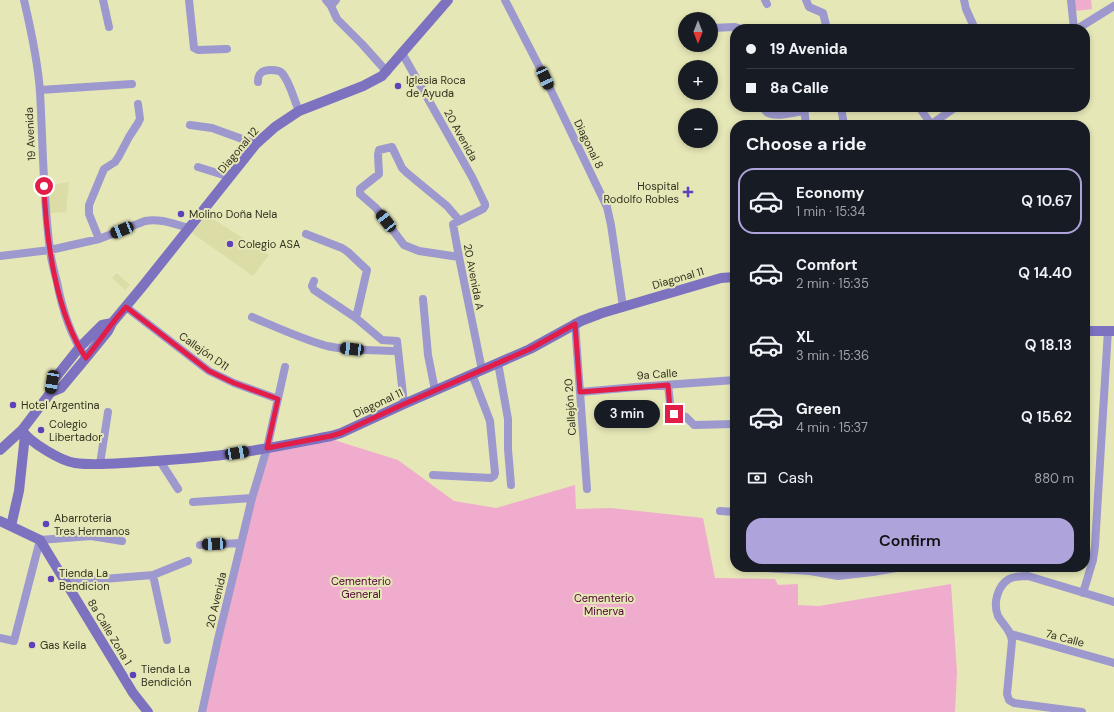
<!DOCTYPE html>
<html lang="en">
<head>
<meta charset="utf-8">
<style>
  :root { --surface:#171b24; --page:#20242c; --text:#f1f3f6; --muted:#9ea1a6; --line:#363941; --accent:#afa3db }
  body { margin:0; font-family:"DM Sans",sans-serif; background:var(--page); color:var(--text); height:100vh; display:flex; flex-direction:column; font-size:15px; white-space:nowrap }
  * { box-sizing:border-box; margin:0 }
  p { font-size:13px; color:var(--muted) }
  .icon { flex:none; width:22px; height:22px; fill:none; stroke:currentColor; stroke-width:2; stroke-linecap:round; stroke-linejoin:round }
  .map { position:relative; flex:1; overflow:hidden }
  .side { position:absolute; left:730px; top:120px; width:360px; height:452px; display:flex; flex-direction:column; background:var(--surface); border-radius:16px; box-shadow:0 2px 6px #0003 }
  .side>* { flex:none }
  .hud { position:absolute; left:730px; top:24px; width:360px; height:88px; border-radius:16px; box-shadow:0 2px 6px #0003; display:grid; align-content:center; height:88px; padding:0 16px; background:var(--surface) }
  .needle { width:26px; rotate:180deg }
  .tools { position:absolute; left:678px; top:12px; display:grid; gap:8px }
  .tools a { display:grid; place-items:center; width:40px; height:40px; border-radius:50%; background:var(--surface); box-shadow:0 2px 6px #0003; font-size:20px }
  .end { position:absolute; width:18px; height:18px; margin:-9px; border:5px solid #e11d48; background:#fff; box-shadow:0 0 0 2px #fff }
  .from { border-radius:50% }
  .bubble { position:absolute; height:28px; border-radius:14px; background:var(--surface); box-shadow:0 2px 6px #0003; font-size:13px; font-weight:600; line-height:28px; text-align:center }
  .car { position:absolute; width:12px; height:24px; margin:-12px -6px; border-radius:5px; box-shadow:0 0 3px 1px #0007; background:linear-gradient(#222 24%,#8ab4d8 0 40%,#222 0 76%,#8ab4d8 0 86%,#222 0) }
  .hud b { display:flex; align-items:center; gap:14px; height:38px; font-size:15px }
  .hud b+b { border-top:1px solid var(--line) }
  .hud i { width:10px; height:10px; background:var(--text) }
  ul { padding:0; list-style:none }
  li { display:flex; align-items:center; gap:12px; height:66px; margin:0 8px 6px; padding:0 8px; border:2px solid transparent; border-radius:16px }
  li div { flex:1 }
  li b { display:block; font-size:15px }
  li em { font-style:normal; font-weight:600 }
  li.active { border-color:var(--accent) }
  li>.icon { width:36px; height:36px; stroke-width:1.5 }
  h2 { padding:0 16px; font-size:18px; line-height:48px }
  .pay { display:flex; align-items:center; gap:10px; height:44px; padding:0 16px; font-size:15px }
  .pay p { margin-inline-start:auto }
  .action { display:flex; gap:8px; margin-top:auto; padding:8px 16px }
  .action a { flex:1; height:46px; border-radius:16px; background:var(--accent); color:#111; font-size:16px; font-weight:600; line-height:46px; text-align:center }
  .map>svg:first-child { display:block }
  .built { fill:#dcdda6 }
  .green { fill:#efaccc }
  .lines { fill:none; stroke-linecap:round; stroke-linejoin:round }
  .street { stroke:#9d98ce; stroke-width:8 }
  .secondary { stroke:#7d72c0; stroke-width:10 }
  .route { stroke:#e11d48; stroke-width:5 }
  .poi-dot { fill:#5f42bb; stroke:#e6e7b7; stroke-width:1.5 }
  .labels { text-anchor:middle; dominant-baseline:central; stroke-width:4; stroke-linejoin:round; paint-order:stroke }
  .poi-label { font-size:11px; fill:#31311f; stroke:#e6e7b7; text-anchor:start }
  .street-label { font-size:11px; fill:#31311f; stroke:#e6e7b7 }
  .park-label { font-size:11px; fill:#500434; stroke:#e6e7b7 }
</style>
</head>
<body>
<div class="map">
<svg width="1114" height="712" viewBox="0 0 1114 712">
  <rect width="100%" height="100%" fill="#e6e7b7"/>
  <path class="built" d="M69 182 66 212 50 213 45 186Z
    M207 215 269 255 253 276 192 233Z
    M117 273 130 285 125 290 112 278Z"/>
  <path class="green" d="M1074 0H1091L1092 9 1075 11Z
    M331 439 398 460 454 501 496 508 575 485 576 509 611 508 703 518 715 578 775 579 778 585 798 584V605L819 606 951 584 957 672 955 712H205L243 545 266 452Z"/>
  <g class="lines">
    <path class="street" d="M24 0C31 30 38 61 40 92 43 145 43 198 50 250 51 260 54 271 57 282 62 309 70 335 86 358
      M103 0 109 27
      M189 0 194 48 198 50 227 49
      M326 0 331 6 337 19 362 44 387 72
      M505 0 545 78 607 207 611 225 623 307
      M765 0 767 4
      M806 0 809 7 823 13 827 29
      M964 0 966 9 975 29
      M1071 0 1074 29
      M331 6 336 0
      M711 28 735 27 742 29
      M1077 29 1114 6
      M402 53 472 177 485 204V206L483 209 453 224 459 257 482 370
      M258 82C258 79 258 75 261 73 265 69 278 69 282 73 290 82 294 100 299 111
      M40 90 132 84
      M763 107C768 121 793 112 804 111
      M804 107 806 125
      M841 107 844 125
      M919 107 931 124
      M190 125 212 128 256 144
      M930 125 956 107
      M198 167 230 177
      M306 234 342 248 348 252 367 270 356 318
      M99 239 89 214V205L104 169 115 162 119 156 129 137 138 123 140 119 138 104
      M0 256 50 250 99 239 145 221C160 218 174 224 189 228
      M459 257 419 251 404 245 376 208 360 194V189L379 174 378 155 379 150 392 147 402 168 407 173 447 206 459 220
      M314 281 312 286 314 290 356 318 382 340 397 341 404 404
      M423 299 428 355 435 390
      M126 307 209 371 234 383 278 399
      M252 317C276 327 301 339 327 346 350 351 375 350 398 351
      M575 323 587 489
      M498 363 508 419V449L511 485
      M668 385 671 412 677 415 686 417 694 425 735 424
      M580 392 636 387 735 380
      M160 461 178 489
      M100 464 108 412
      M433 475 491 478 494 476 495 473 490 421 472 374
      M193 502 252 498
      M720 511 735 512
      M200 545 241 543
      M752 567 810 571 838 576 873 572 902 567
      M153 575 167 640
      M66 582 153 575 188 561
      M1083 593 1093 560 1095 546 1108 330
      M1011 634 1114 663
      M0 638 14 641 40 540 91 536 122 541
      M202 712 218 639 252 498 267 448 285 367
      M1082 712 1014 703 1009 700 1007 694 1012 641C1011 630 1003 625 998 616 993 604 997 586 1009 579 1015 576 1021 576 1028 576L1114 602"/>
    <path class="secondary" d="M1085 331H1114
      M51 392 61 388 86 358 108 331 112 323 142 287 256 144 275 127 299 111 363 86 382 76 448 0
      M22 430C29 442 61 461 75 463 96 466 118 463 139 462 171 460 204 458 236 453 268 449 300 442 331 436L341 433 404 404 530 349 581 321 602 313 721 278 735 277
      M0 450 22 430 51 392 52 382 79 348 102 325 112 323
      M0 521 40 540 133 693 148 712
      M11 526 19 491 25 435"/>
  </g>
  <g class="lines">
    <path class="route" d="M44 186C46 239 56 314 86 358 100 341 111 323 126 307L209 371 234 383 278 399 267 448 331 436 341 433 404 404 530 349 575 324 580 392 668 385 670 409 674 414"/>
  </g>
  <g class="poi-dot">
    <circle cx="398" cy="86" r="4"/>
    <path d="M686 186h4v4h4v4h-4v4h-4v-4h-4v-4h4z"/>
    <circle cx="181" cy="214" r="4"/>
    <circle cx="230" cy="244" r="4"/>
    <circle cx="13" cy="405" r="4"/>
    <circle cx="41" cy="430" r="4"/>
    <circle cx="46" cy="524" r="4"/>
    <circle cx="51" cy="579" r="4"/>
    <circle cx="32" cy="645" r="4"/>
    <circle cx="133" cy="675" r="4"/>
  </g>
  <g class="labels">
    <g class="poi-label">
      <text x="406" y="80">Iglesia Roca<tspan x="406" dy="13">de Ayuda</tspan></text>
      <text x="679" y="186" text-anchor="end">Hospital<tspan x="679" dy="13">Rodolfo Robles</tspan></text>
      <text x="189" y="214">Molino Doña Nela</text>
      <text x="238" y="244">Colegio ASA</text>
      <text x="21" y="405">Hotel Argentina</text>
      <text x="49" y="424">Colegio<tspan x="49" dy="13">Libertador</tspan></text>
      <text x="54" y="518">Abarroteria<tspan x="54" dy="13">Tres Hermanos</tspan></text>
      <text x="59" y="573">Tienda La<tspan x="59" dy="13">Bendicion</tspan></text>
      <text x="40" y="645">Gas Keila</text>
      <text x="141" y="669">Tienda La<tspan x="141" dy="13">Bendición</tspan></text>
    </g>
    <g class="street-label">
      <text transform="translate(30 134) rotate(-93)">19 Avenida</text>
      <text transform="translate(461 135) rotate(61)">20 Avenida</text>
      <text transform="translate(589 144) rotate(64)">Diagonal 8</text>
      <text transform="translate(238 150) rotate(-50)">Diagonal 12</text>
      <text transform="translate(474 277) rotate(79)">20 Avenida A</text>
      <text transform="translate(678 278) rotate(-16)">Diagonal 11</text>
      <text transform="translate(204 351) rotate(35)">Callejón D11</text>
      <text transform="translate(657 374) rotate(-4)">9a Calle</text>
      <text transform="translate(378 403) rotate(-25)">Diagonal 11</text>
      <text transform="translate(570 407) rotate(-94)">Callejón 20</text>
      <text transform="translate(216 600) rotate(-77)">20 Avenida</text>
      <text transform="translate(110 632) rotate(59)">8a Calle Zona 1</text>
      <text transform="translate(1065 638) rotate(15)">7a Calle</text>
    </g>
    <g class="park-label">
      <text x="361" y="581">Cementerio<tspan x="361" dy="13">General</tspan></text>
      <text x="604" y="598">Cementerio<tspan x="604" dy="13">Minerva</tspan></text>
    </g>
  </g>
</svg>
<div class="tools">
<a><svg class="needle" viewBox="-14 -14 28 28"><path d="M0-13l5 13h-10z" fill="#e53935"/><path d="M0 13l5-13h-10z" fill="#9ea1a6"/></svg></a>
<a>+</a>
<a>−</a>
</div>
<i class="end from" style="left:44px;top:186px"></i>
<i class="end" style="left:674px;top:414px"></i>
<div class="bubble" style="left:594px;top:400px;width:66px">3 min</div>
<i class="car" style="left:545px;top:78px;rotate:155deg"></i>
<i class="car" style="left:386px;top:221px;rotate:322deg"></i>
<i class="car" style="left:122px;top:230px;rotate:248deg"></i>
<i class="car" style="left:352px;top:349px;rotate:276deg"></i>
<i class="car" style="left:52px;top:382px;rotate:189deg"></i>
<i class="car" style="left:237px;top:453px;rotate:80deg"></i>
<i class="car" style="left:214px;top:544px;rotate:267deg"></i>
<div class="hud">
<b><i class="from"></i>19 Avenida</b>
<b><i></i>8a Calle</b>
</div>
<section class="side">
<h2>Choose a ride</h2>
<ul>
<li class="active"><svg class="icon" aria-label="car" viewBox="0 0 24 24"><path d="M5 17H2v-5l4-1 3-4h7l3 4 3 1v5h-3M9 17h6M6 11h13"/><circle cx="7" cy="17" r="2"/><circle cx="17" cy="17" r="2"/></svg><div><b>Economy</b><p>1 min · 15:34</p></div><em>Q 10.67</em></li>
<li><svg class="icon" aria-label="car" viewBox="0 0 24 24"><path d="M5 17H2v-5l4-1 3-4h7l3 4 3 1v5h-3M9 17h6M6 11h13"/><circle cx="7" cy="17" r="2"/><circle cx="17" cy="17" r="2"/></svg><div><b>Comfort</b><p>2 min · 15:35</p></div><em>Q 14.40</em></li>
<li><svg class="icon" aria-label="car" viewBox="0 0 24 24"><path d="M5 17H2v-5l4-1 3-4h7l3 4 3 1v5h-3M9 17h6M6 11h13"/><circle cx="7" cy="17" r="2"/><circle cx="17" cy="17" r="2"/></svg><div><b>XL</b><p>3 min · 15:36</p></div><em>Q 18.13</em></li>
<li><svg class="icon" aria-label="car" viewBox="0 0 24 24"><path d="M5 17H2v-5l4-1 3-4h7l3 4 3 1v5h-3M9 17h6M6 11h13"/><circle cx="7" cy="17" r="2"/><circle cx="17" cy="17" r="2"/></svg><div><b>Green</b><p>4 min · 15:37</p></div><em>Q 15.62</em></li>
</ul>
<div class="pay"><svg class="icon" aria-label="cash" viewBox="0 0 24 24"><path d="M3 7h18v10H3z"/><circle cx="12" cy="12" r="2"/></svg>Cash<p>880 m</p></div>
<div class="action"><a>Confirm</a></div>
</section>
</div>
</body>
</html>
